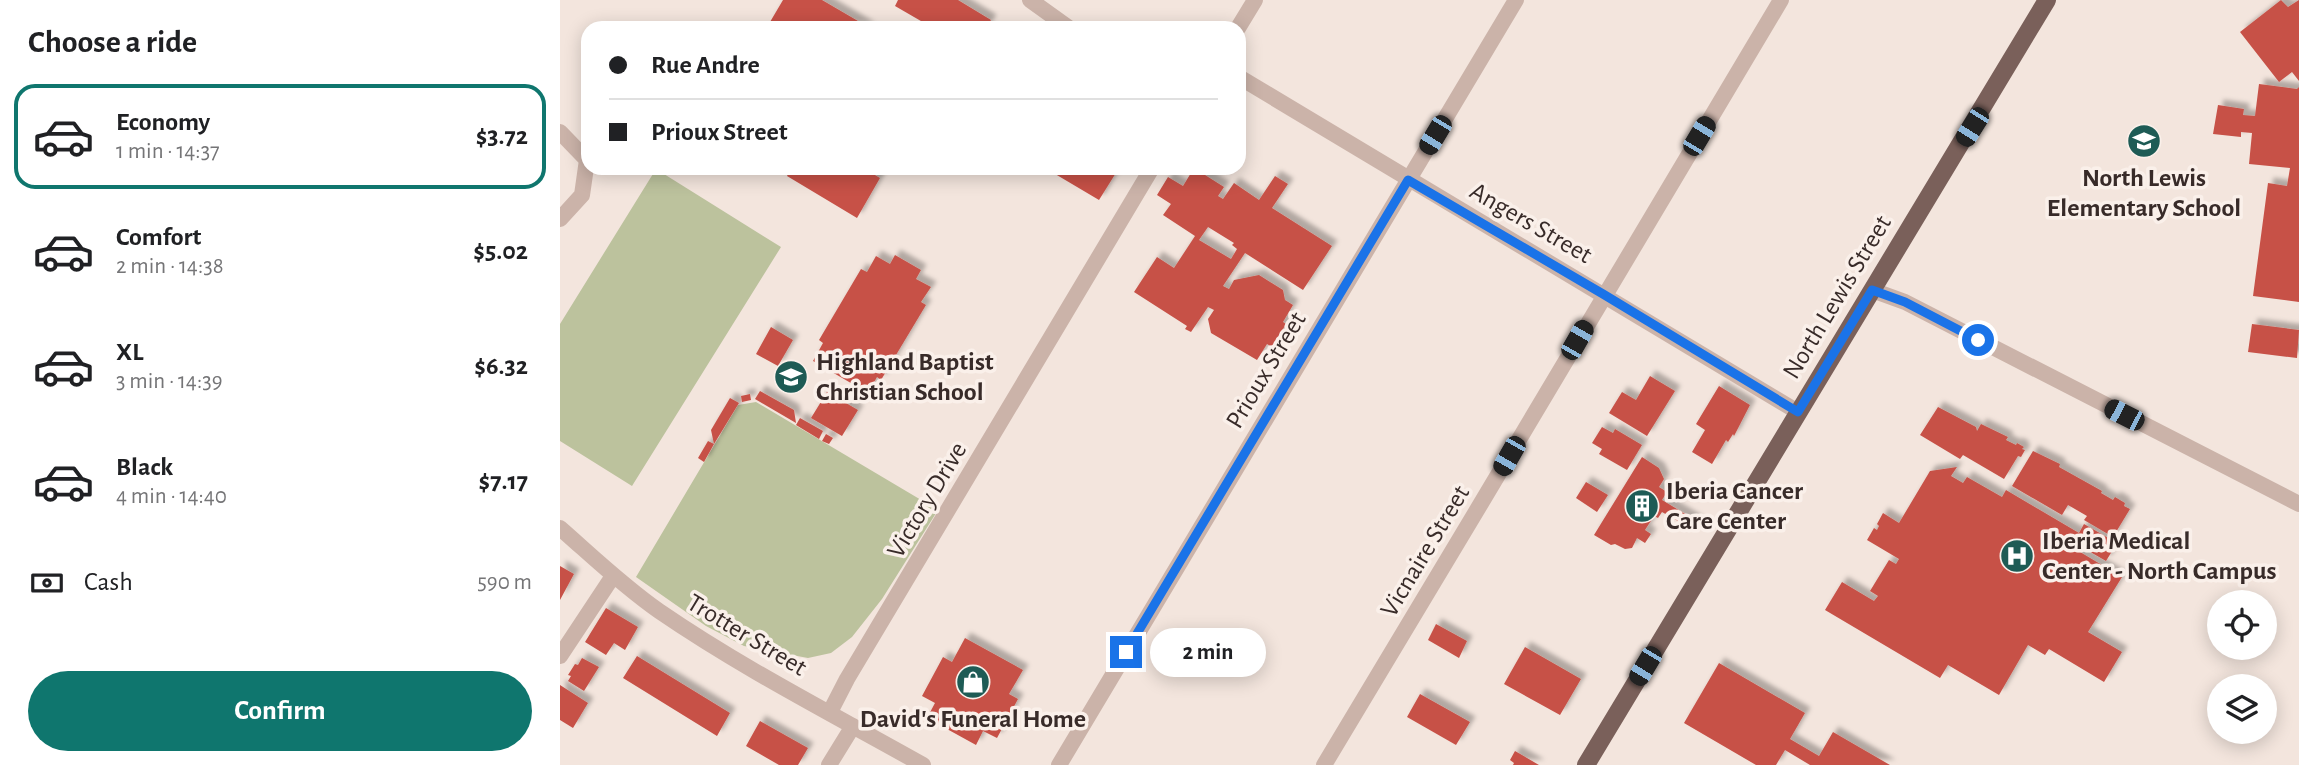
<!DOCTYPE html>
<html lang="en">
<head>
<meta charset="utf-8">
<style>
  :root { --surface:#fff; --page:#f6f6f6; --text:#202124; --muted:#757577; --line:#e0e0e0; --accent:#0f766e }
  body { margin:0; font-family:"Alegreya Sans",sans-serif; background:var(--page); color:var(--text); height:100vh; display:flex; flex-direction:column; font-size:26px; white-space:nowrap }
  * { box-sizing:border-box; margin:0 }
  p { font-size:23px; color:var(--muted) }
  .icon { flex:none; width:38px; height:38px; fill:none; stroke:currentColor; stroke-width:2; stroke-linecap:round; stroke-linejoin:round }
  .map { position:relative; flex:1; overflow:hidden }
  .side { display:flex; flex-direction:column; background:var(--surface); width:560px }
  .side>* { flex:none }
  .hud { position:absolute; left:21px; top:21px; width:665px; height:154px; border-radius:21px; box-shadow:0 4px 18px #0003; display:grid; align-content:center; height:154px; padding:0 28px; background:var(--surface) }
  .tools { position:absolute; left:1647px; top:590px; display:grid; gap:14px }
  .tools a { display:grid; place-items:center; width:70px; height:70px; border-radius:50%; background:var(--surface); box-shadow:0 4px 18px #0003; font-size:35px }
  .end { position:absolute; width:32px; height:32px; margin:-16px; border:9px solid #1a73e8; background:#fff; box-shadow:0 0 0 4px #fff }
  .from { border-radius:50% }
  .bubble { position:absolute; height:49px; border-radius:24px; background:var(--surface); box-shadow:0 4px 18px #0003; font-size:23px; font-weight:700; line-height:49px; text-align:center }
  .car { position:absolute; width:21px; height:42px; margin:-21px -10px; border-radius:9px; box-shadow:0 0 5px 2px #0007; background:linear-gradient(#222 24%,#8ab4d8 0 40%,#222 0 76%,#8ab4d8 0 86%,#222 0) }
  .hud b { display:flex; align-items:center; gap:24px; height:66px; font-size:26px }
  .hud b+b { border-top:2px solid var(--line) }
  .hud i { width:18px; height:18px; background:var(--text) }
  ul { padding:0; list-style:none }
  li { display:flex; align-items:center; gap:21px; height:105px; margin:0 14px 10px; padding:0 14px; border:4px solid transparent; border-radius:21px }
  li div { flex:1 }
  li b { display:block; font-size:26px }
  li em { font-style:normal; font-weight:700 }
  li.active { border-color:var(--accent) }
  li>.icon { width:63px; height:63px; stroke-width:1.5 }
  h2 { padding:0 28px; font-size:32px; line-height:84px }
  .pay { display:flex; align-items:center; gap:18px; height:77px; padding:0 28px; font-size:26px }
  .pay p { margin-inline-start:auto }
  .cta { display:flex; gap:14px; margin-top:auto; padding:14px 28px }
  .cta a { flex:1; height:80px; border-radius:42px; background:var(--accent); color:#fff; font-size:28px; font-weight:700; line-height:80px; text-align:center }
  main { display:flex; flex:1; min-height:0 }
  .map>svg:first-child { display:block }
  .green { fill:#bcc29d }
  .building { fill:#c75147; fill-rule:evenodd; filter:url(#shadow) }
  .lines { fill:none; stroke-linecap:round; stroke-linejoin:round }
  .minor { stroke:#cbb3a9; stroke-width:16 }
  .major { stroke:#7a605a; stroke-width:18 }
  .route { stroke:#1a73e8; stroke-width:9 }
  .labels { text-anchor:middle; dominant-baseline:central; stroke-width:7; stroke-linejoin:round; paint-order:stroke }
  .poi-label { font-size:26px; font-weight:bold; fill:#382b29; stroke:#faf0ea; text-anchor:start }
  .street-label { font-size:26px; fill:#382b29; stroke:#faf0ea }
</style>
</head>
<body>
<main>
<section class="side">
<h2>Choose a ride</h2>
<ul>
<li class="active"><svg class="icon" aria-label="car" viewBox="0 0 24 24"><path d="M5 17H2v-5l4-1 3-4h7l3 4 3 1v5h-3M9 17h6M6 11h13"/><circle cx="7" cy="17" r="2"/><circle cx="17" cy="17" r="2"/></svg><div><b>Economy</b><p>1 min · 14:37</p></div><em>$3.72</em></li>
<li><svg class="icon" aria-label="car" viewBox="0 0 24 24"><path d="M5 17H2v-5l4-1 3-4h7l3 4 3 1v5h-3M9 17h6M6 11h13"/><circle cx="7" cy="17" r="2"/><circle cx="17" cy="17" r="2"/></svg><div><b>Comfort</b><p>2 min · 14:38</p></div><em>$5.02</em></li>
<li><svg class="icon" aria-label="car" viewBox="0 0 24 24"><path d="M5 17H2v-5l4-1 3-4h7l3 4 3 1v5h-3M9 17h6M6 11h13"/><circle cx="7" cy="17" r="2"/><circle cx="17" cy="17" r="2"/></svg><div><b>XL</b><p>3 min · 14:39</p></div><em>$6.32</em></li>
<li><svg class="icon" aria-label="car" viewBox="0 0 24 24"><path d="M5 17H2v-5l4-1 3-4h7l3 4 3 1v5h-3M9 17h6M6 11h13"/><circle cx="7" cy="17" r="2"/><circle cx="17" cy="17" r="2"/></svg><div><b>Black</b><p>4 min · 14:40</p></div><em>$7.17</em></li>
</ul>
<div class="pay"><svg class="icon" aria-label="cash" viewBox="0 0 24 24"><path d="M3 7h18v10H3z"/><circle cx="12" cy="12" r="2"/></svg>Cash<p>590 m</p></div>
<div class="cta"><a>Confirm</a></div>
</section>
<div class="map">
<svg width="1739" height="765" viewBox="0 0 1739 765">
  <defs>
    <filter id="shadow"><feDropShadow dx="5.5" dy="-5.5" stdDeviation="2" flood-color="#0004"/></filter>
  </defs>
  <rect width="100%" height="100%" fill="#f3e5dd"/>
  <path class="green" d="M96 169 221 247 72 486 0 441V324Z
    M196 402 378 510 322 599 292 637 271 653 248 658 184 646 146 626 76 577 178 405Z"/>
  <path class="building" d="M223 0H262L310 28H220L210 22Z
    M338 0H398L431 20 426 28H373L335 6Z
    M1721 0 1728 7 1739 0V81L1732 72 1719 82 1680 32Z
    M1699 84 1737 89 1739 87V302L1693 296 1708 183 1727 186 1730 168 1689 164 1692 133 1681 132V137L1653 134 1658 105 1684 109 1683 115 1695 116Z
    M231 168H303L320 178 297 218 227 176Z
    M485 168H559L539 200Z
    M634 168 664 187 658 196 663 199 674 183 699 200 715 176 728 184 712 208 772 246 743 290 685 253 663 286 669 289 674 280 699 275 723 290 725 300 733 305 723 322 726 324 712 347 707 344 697 360 651 333 648 319 654 310 648 307 631 332 625 329 627 326 574 292 597 257 614 268 635 236 603 215 611 204 597 195 608 177 623 186ZM648 227 674 243 672 245 677 249 671 259 639 240Z
    M335 255 361 270 356 279 371 287 361 302 366 305 321 380 317 377 308 393 253 361 263 343 259 340 301 269 307 272 316 256 330 264Z
    M1692 324 1739 330 1737 358 1688 352Z
    M211 327 233 340 218 366 196 354Z
    M1090 376 1115 391 1087 436 1049 413 1062 392 1076 400Z
    M1159 386 1190 405 1174 436 1173 434 1168 442 1166 440 1152 464 1132 452 1145 430 1136 424Z
    M200 391 234 410 236 423 195 399Z
    M267 392 298 410 282 436 251 418Z
    M190 394 191 400 182 402 181 396Z
    M170 398 179 403 154 444 151 430Z
    M1378 407 1416 427 1417 431 1421 424 1448 437 1446 440 1456 445 1457 443 1464 447 1462 449 1465 450 1461 457 1458 456 1444 479 1403 455 1400 459 1360 435Z
    M240 418 263 431 259 439 236 425Z
    M1042 427 1053 433 1055 429 1082 445 1067 470 1039 454 1042 449 1032 443Z
    M266 434 273 438 269 444 262 441Z
    M148 441 154 444 144 462 138 458Z
    M1473 451 1500 464 1499 467 1542 491 1541 493 1553 500 1555 497 1565 503 1564 506 1570 509 1553 537 1524 520 1527 516 1508 505 1502 515 1452 486Z
    M1082 457 1099 468 1104 479 1099 487 1107 492 1102 500 1137 521 1132 529 1102 512 1098 518 1094 516 1085 530 1091 534 1085 543 1077 538 1072 548 1065 549 1055 544 1051 545 1034 535Z
    M1397 467 1391 476 1403 483 1407 477 1442 497 1446 490 1519 533 1524 524 1557 543 1546 561 1513 542 1510 546 1562 577 1528 632 1562 652 1544 682 1489 649 1485 655 1468 645 1439 695 1388 665 1380 678 1265 610 1282 582 1314 601 1318 596 1310 591 1329 560 1336 564 1339 559 1307 540 1314 528 1317 530 1319 526 1317 524 1323 513 1339 523 1370 471Z
    M1026 482 1048 495 1037 512 1016 498Z
    M0 566 14 574 0 600Z
    M46 608 78 627 65 650 54 643 46 655 25 642Z
    M876 624 907 641 899 658 868 640Z
    M405 638 463 670 449 694 458 699 437 738 423 731 416 745 367 718 375 703 362 696 383 657 392 662Z
    M965 647 1021 679 1000 715 944 684Z
    M77 656 170 713 157 736 63 678Z
    M22 658 39 667 24 691 8 681 11 676 8 675 15 664 18 665Z
    M1159 663 1245 713 1230 739 1259 756 1273 732 1330 765H1250L1225 750 1216 765H1196L1124 723Z
    M0 685 28 703 13 728 0 720Z
    M860 694 910 722 896 745 847 717Z
    M200 721 248 748 238 765H219L186 746Z
    M955 751 979 765H953L954 763 950 760Z"/>
  <g class="lines">
    <path class="minor" d="M470 0 509 28
      M678 28 695 0
      M679 77 1238 412
      M0 132 27 160 22 195 0 219
      M1312 290 1345 302 1739 504
      M0 528C32 556 63 586 99 611 182 668 274 715 363 765
      M0 656 53 576
      M270 712 287 679 592 168
      M269 765 293 726
      M499 765 956 0
      M764 765C918 511 1068 254 1221 0"/>
    <path class="major" d="M1026 765 1487 0"/>
  </g>
  <g class="lines">
    <path class="route" d="M566 652 848 180 1043 294 1238 412 1312 290 1345 302 1418 340"/>
  </g>
  <defs>
    <g id="school-disc" transform="scale(1.75)"><circle r="9.5" fill="#1e5b55" stroke="#faf0ea"/><path d="M0-5L7-2L0 1L-7-2ZM-4 1L0 2.5L4 1V4Q0 6-4 4Z" fill="#fff"/></g>
    <g id="building-disc" transform="scale(1.75)"><circle r="9.5" fill="#1e5b55" stroke="#faf0ea"/><path d="M-4-6H4V6H1V3H-1V6H-4ZM-2.5-4.3h1.7v1.8h-1.7ZM.8-4.3h1.7v1.8H.8ZM-2.5-1h1.7V.8h-1.7ZM.8-1h1.7V.8H.8Z" fill="#fff"/></g>
    <g id="hospital-disc" transform="scale(1.75)"><circle r="9.5" fill="#1e5b55" stroke="#faf0ea"/><path d="M-5-5h3v3.5h4V-5h3V5h-3V1.5h-4V5h-3Z" fill="#fff"/></g>
    <g id="shop-disc" transform="scale(1.75)"><circle r="9.5" fill="#1e5b55" stroke="#faf0ea"/><path d="M-5-2.5h2.3a2.7 3.5 0 0 1 5.4 0H5L5.5 6h-11ZM-1.5-2.5h3a1.5 2.3 0 0 0-3 0Z" fill="#fff"/></g>
  </defs>
  <g fill-rule="evenodd">
    <use href="#school-disc" x="1584" y="141"/>
    <use href="#school-disc" x="231" y="377"/>
    <use href="#building-disc" x="1082" y="506"/>
    <use href="#hospital-disc" x="1457" y="556"/>
    <use href="#shop-disc" x="413" y="682"/>
  </g>
  <g class="labels">
    <g class="poi-label">
      <text x="1584" y="178" text-anchor="middle">North Lewis<tspan x="1584" dy="30">Elementary School</tspan></text>
      <text x="256" y="362">Highland Baptist<tspan x="256" dy="30">Christian School</tspan></text>
      <text x="1106" y="491">Iberia Cancer<tspan x="1106" dy="30">Care Center</tspan></text>
      <text x="1482" y="541">Iberia Medical<tspan x="1482" dy="30">Center - North Campus</tspan></text>
      <text x="413" y="719" text-anchor="middle">David's Funeral Home</text>
    </g>
    <g class="street-label">
      <text transform="translate(971 223) rotate(30)">Angers Street</text>
      <text transform="translate(1277 297) rotate(-59)">North Lewis Street</text>
      <text transform="translate(706 370) rotate(-59)">Prioux Street</text>
      <text transform="translate(367 500) rotate(-59)">Victory Drive</text>
      <text transform="translate(865 551) rotate(-59)">Vicnaire Street</text>
      <text transform="translate(187 635) rotate(31)">Trotter Street</text>
    </g>
  </g>
</svg>
<div class="tools">
<a><svg class="icon" aria-label="locate" viewBox="0 0 24 24"><circle cx="12" cy="12" r="6"/><path d="M12 2v4M12 18v4M2 12h4M18 12h4"/></svg></a>
<a><svg class="icon" aria-label="layers" viewBox="0 0 24 24"><path d="M12 4l9 5-9 5-9-5zM3 14l9 5 9-5"/></svg></a>
</div>
<i class="end from" style="left:1418px;top:340px"></i>
<i class="end" style="left:566px;top:652px"></i>
<div class="bubble" style="left:590px;top:628px;width:116px">2 min</div>
<i class="car" style="left:1412px;top:127px;rotate:212deg"></i>
<i class="car" style="left:875px;top:135px;rotate:211deg"></i>
<i class="car" style="left:1139px;top:136px;rotate:31deg"></i>
<i class="car" style="left:1017px;top:340px;rotate:30deg"></i>
<i class="car" style="left:1564px;top:415px;rotate:297deg"></i>
<i class="car" style="left:949px;top:456px;rotate:210deg"></i>
<i class="car" style="left:1085px;top:666px;rotate:211deg"></i>
<div class="hud">
<b><i class="from"></i>Rue Andre</b>
<b><i></i>Prioux Street</b>
</div>
</div>
</main>
</body>
</html>
